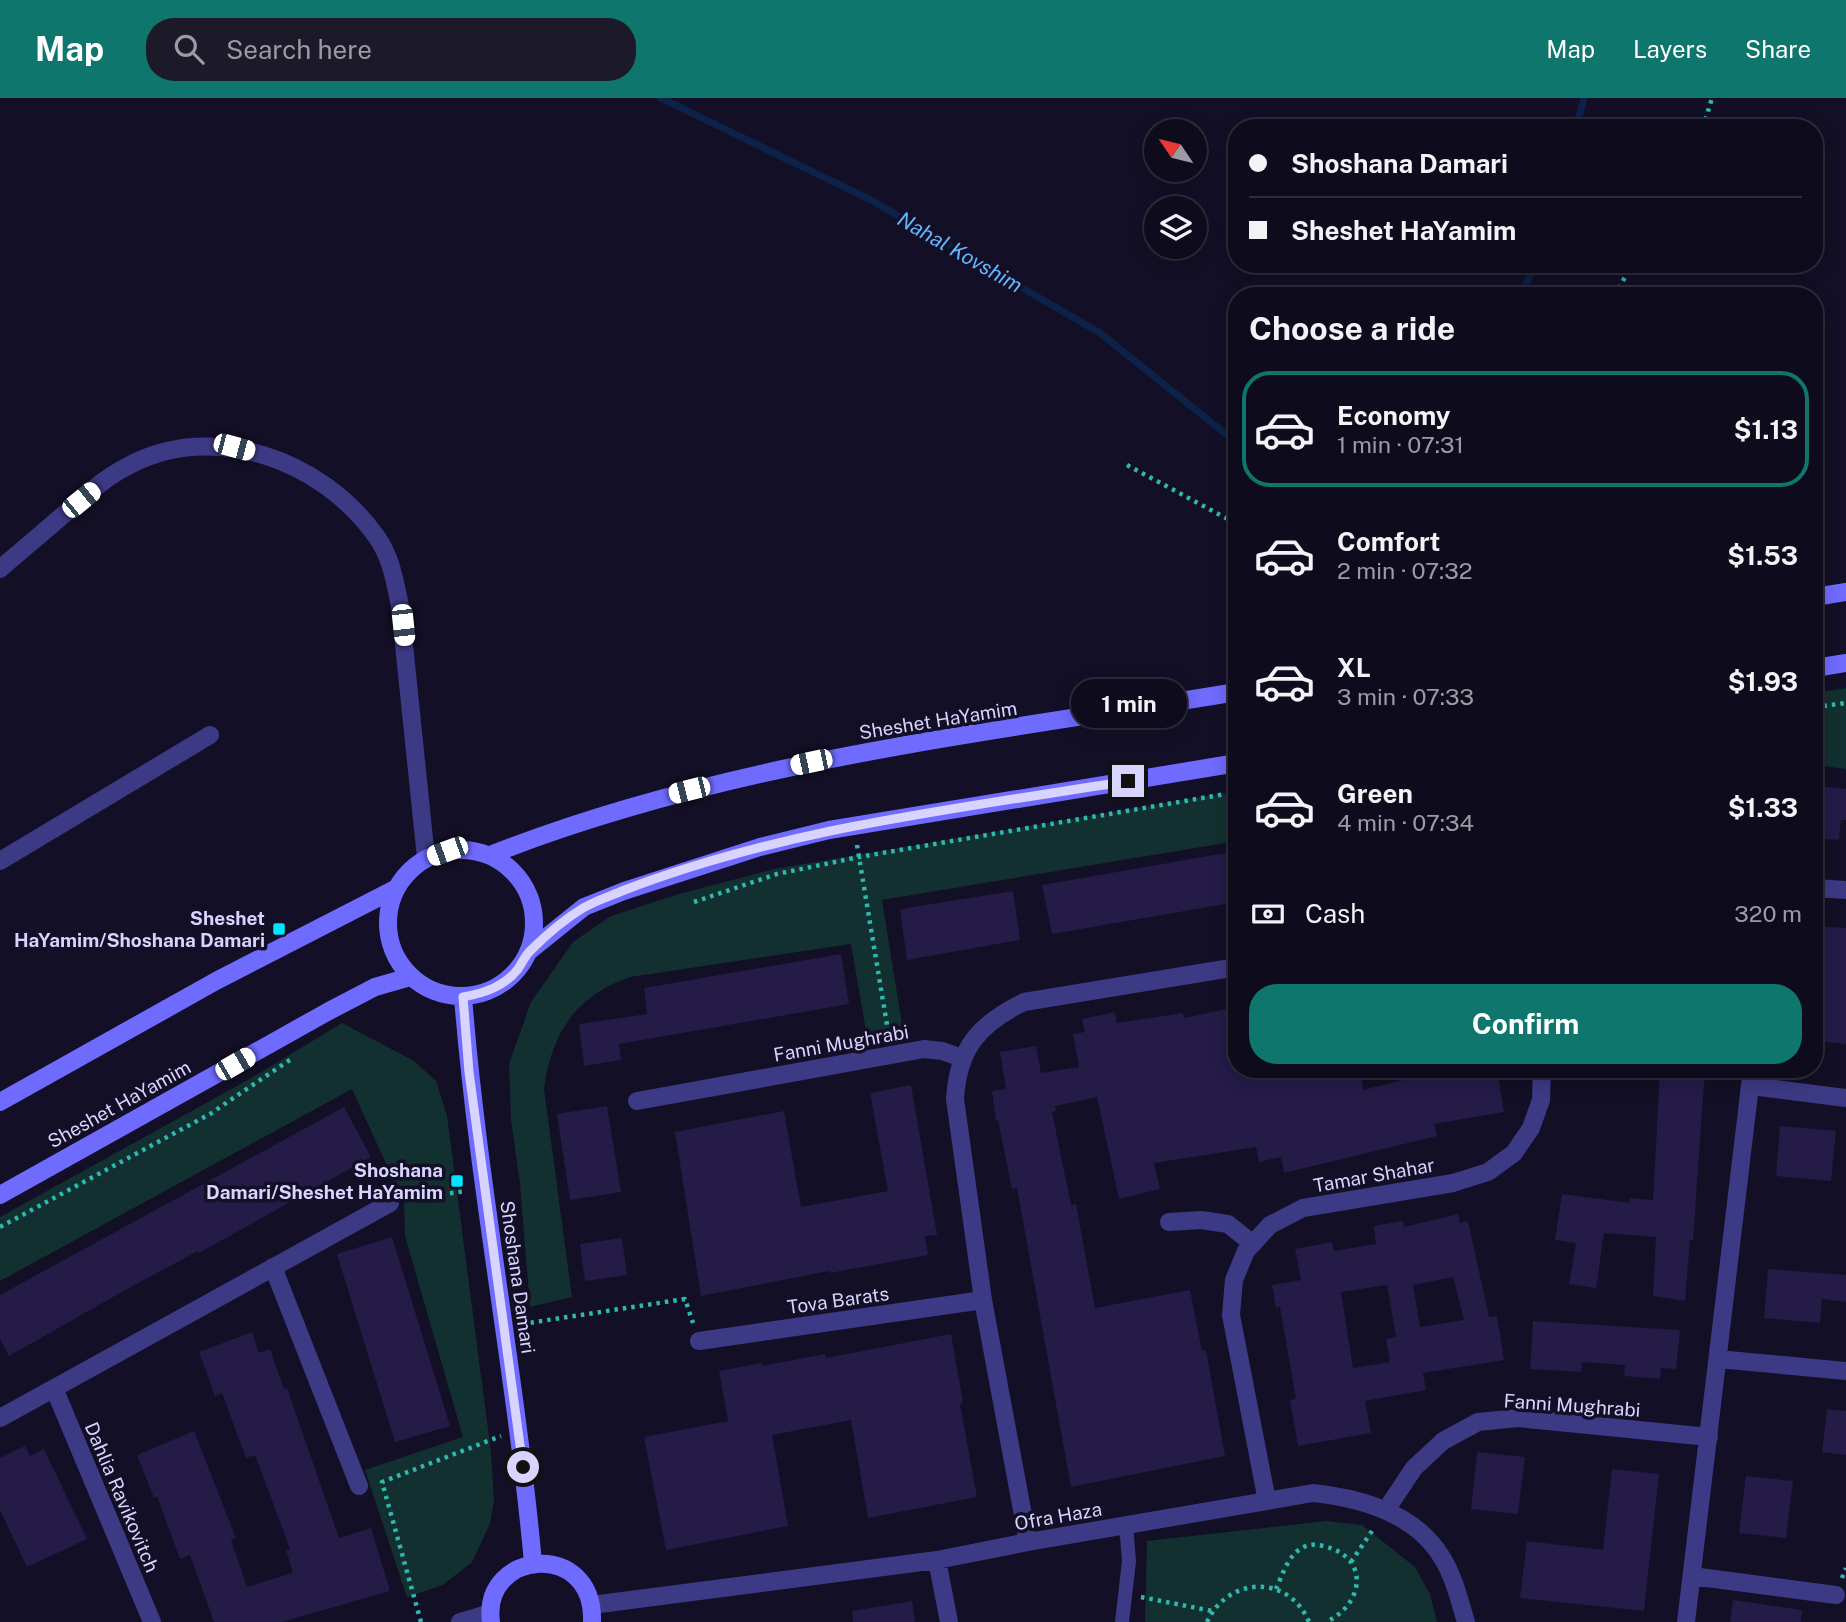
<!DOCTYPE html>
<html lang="en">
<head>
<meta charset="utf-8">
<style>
  :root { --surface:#0e0b1c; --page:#1c1929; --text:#f1f3f6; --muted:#9b9ba3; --line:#2e2b3b; --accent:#0f766e }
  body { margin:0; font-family:"Public Sans",sans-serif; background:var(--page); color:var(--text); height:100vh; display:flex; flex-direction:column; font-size:26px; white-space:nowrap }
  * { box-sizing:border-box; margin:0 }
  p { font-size:23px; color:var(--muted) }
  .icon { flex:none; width:38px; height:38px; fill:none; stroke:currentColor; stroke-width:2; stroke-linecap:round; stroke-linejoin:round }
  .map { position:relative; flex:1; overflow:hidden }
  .side { position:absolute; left:1228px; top:189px; width:595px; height:791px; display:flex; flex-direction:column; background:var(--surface); border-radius:28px; box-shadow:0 4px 18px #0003,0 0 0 2px var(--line) }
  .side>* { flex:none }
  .banner { position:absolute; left:1228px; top:21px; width:595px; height:154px; border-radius:28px; box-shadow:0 4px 18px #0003,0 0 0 2px var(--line); display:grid; align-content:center; height:154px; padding:0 21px; background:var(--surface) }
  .needle { width:46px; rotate:305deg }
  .buttons { position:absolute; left:1144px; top:21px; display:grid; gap:14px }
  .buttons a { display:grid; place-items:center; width:63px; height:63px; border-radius:50%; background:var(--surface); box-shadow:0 4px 18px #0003,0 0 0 2px var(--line); font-size:35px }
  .end { position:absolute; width:32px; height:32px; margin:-16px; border:9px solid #d9d4ff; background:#111; box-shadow:0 0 0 4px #111 }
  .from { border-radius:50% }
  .bubble { position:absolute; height:49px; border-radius:24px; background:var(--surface); box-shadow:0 4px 18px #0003,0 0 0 2px var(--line); font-size:23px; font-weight:700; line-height:49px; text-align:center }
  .car { position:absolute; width:21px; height:42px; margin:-21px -10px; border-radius:9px; box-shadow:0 0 5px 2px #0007; background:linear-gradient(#fff 24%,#345 0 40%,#fff 0 76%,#345 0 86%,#fff 0) }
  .banner b { display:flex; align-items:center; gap:24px; height:66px; font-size:26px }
  .banner b+b { border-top:2px solid var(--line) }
  .banner i { width:18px; height:18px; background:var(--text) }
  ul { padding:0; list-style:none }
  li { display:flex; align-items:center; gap:21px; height:116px; margin:0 14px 10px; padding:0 7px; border:4px solid transparent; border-radius:28px }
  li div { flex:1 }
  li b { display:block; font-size:26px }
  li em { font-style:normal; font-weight:700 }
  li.active { border-color:var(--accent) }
  li>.icon { width:63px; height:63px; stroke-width:1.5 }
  h2 { padding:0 21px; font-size:32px; line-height:84px }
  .pay { display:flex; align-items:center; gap:18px; height:77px; padding:0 21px; font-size:26px }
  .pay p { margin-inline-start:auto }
  .primary-button { display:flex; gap:14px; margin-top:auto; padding:14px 21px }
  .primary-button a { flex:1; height:80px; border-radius:28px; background:var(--accent); color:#fff; font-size:28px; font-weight:700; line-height:80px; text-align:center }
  header { display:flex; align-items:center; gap:42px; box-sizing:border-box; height:98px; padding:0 35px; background:var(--accent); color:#fff }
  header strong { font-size:33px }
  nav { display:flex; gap:38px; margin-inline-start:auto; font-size:24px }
  .search { width:490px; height:63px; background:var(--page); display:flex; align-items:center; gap:18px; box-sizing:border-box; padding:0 24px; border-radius:28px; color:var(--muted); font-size:26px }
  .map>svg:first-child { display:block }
  .green { fill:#12302f }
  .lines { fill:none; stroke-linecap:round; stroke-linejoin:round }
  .stream { stroke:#0c2248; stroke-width:7 }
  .building { fill:#241b47; fill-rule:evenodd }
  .path { stroke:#2fb8b0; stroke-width:4.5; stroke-dasharray:3.5 5; stroke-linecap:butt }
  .lane { stroke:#3d3a85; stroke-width:14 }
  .street { stroke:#3d3a85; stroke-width:18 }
  .secondary { stroke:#6f6bff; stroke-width:18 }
  .route { stroke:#d9d4ff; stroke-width:9 }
  .poi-dot { fill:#00e5ff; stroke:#130f26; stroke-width:2.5 }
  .labels { text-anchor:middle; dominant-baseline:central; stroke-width:7; stroke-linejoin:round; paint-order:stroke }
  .street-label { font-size:19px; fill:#d9d4ff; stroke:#130f26 }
  .poi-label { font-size:19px; font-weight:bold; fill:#d9d4ff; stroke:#130f26; text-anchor:end }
  .water-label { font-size:21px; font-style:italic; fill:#62b6ff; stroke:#130f26 }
</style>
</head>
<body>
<header>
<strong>Map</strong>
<div class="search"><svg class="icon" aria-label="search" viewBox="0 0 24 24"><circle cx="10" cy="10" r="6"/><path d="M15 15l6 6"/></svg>Search here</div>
<nav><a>Map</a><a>Layers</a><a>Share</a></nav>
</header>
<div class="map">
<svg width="1846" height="1524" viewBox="0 0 1846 1524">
  <rect width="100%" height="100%" fill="#130f26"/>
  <path class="green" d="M1846 590V671L1816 667 1815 595Z
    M1237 693V743L882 802 903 933 867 939 851 846 630 879C620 883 609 887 600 893 564 915 549 952 544 991L572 1199 530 1209 520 1086 511 1022 509 966 531 904 573 844 611 818 679 796 774 771Z
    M342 925 414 963 436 983 447 1018 491 1354 494 1403 490 1426 472 1464 443 1487 407 1499 365 1372 463 1339 405 1138 404 1105 352 991 0 1183V1119L253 979Z
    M1327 1423 1362 1427 1415 1469 1430 1496 1437 1524H1145L1147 1443Z"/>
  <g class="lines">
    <path class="stream" d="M661 0 871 102 1100 235 1237 345
      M1576 30 1584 0
      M1520 198 1536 166"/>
  </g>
  <path class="building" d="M1815 688 1846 691V722H1841L1839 742 1815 740Z
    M1237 753V804L1052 836 1042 787Z
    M1013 793 1020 842 907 862 900 811Z
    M1815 828 1846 830V946L1815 943Z
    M841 856 849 906 619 946 621 962 584 968 579 926 647 916 644 890Z
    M1227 911 1230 927 1237 926V971H1361L1363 992 1446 971H1497L1504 1014 1434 1026 1437 1038 1284 1075 1281 1059 1259 1064 1256 1049 1154 1065 1160 1091 1119 1101 1097 999 1055 1008 1056 1013 1052 1014 1071 1107 1076 1106 1095 1210 1190 1192 1202 1253 1206 1252 1225 1358 1071 1389 1017 1090 1012 1091 998 1022 996 1023 992 993 1006 991 1000 954 1036 948 1041 975 1079 969 1073 936 1085 934 1082 921 1115 914 1117 925 1183 915 1184 920Z
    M1660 971H1705L1693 1142H1690L1685 1203 1653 1198 1656 1139 1604 1135 1596 1190 1569 1186 1576 1145 1555 1142 1562 1096 1630 1105V1100L1653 1102Z
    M911 987 937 1137 925 1138 928 1157 830 1175 829 1173 701 1198 675 1034 784 1013 801 1109 888 1093 870 995Z
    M607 1008 621 1094 570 1102 557 1016Z
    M344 1009 371 1059 199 1155 198 1153 127 1191 9 1258 0 1241V1197Z
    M1780 1028 1836 1033 1831 1083 1776 1078Z
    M1458 1116 1460 1125 1468 1123 1489 1219 1497 1218 1504 1262 1423 1275 1426 1292 1365 1303 1371 1335 1298 1348 1290 1302 1296 1301 1280 1209 1276 1210 1272 1187 1301 1182 1295 1151 1332 1144 1334 1153 1376 1146 1374 1128 1403 1123 1404 1129ZM1453 1179 1464 1222 1420 1229 1413 1187ZM1387 1187 1396 1239 1386 1241 1390 1264 1353 1270 1341 1194Z
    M392 1139 450 1328 395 1344 337 1156Z
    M622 1140 627 1177 585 1183 580 1146Z
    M1768 1171 1846 1177V1204L1822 1201 1820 1225 1764 1220Z
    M1533 1223 1680 1232 1676 1271 1661 1270 1660 1281 1624 1278 1625 1267 1582 1264 1581 1274 1530 1271Z
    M252 1234 259 1255 270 1251 284 1291 287 1290 339 1440 371 1430 390 1493 282 1524H214L190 1457 180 1461 157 1398 154 1400 137 1357 194 1333 236 1440 231 1442 247 1489 293 1475 286 1452 290 1451 255 1357 246 1360 222 1295 215 1298 199 1254Z
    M951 1236 963 1305 960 1306 977 1399 868 1420 851 1322 772 1337 788 1428 666 1452 644 1339 728 1323 719 1273 762 1265V1268L825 1256 826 1260Z
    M1827 1311 1846 1313V1357L1822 1354Z
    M25 1348 30 1358 44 1351 87 1441 27 1469 0 1412V1360Z
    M1477 1354 1525 1359 1518 1416 1471 1411Z
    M1612 1371 1659 1376 1644 1513 1520 1500 1527 1443 1603 1452Z
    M1746 1378 1793 1383 1786 1440 1739 1435Z
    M1733 1502 1802 1512 1801 1524H1730Z
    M912 1503 915 1524H853L852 1513Z"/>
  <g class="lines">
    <path class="path" d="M1703 30 1712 0
      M1615 198 1632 166
      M1127 367 1237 426
      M1815 609 1846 605
      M857 747 889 939
      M694 804 777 776 859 759 1237 694
      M408 1102 465 1093
      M0 1129 210 1016 294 959
      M522 1226 685 1201 693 1225
      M1351 1464 1374 1430
      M1842 1480 1846 1470
      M1276 1491C1282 1478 1288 1457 1302 1450 1308 1446 1316 1446 1323 1448 1370 1458 1365 1506 1326 1524
      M1141 1499 1212 1513
      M421 1524 382 1384 501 1338
      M1207 1524C1228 1478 1289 1476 1309 1524"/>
    <path class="lane" d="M1122 1524 1129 1463 1126 1427"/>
    <path class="street" d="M0 471C23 451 46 432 69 412 87 396 106 379 128 368 214 322 322 362 376 438 391 458 395 484 400 508L426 760
      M0 763 210 637
      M1815 790 1846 792
      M1751 988 1846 1000
      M637 1003 924 951 942 953 962 960
      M1169 1124 1201 1122 1228 1126 1253 1146
      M273 1169 359 1388
      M699 1243 983 1202
      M1718 1261 1846 1273
      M54 1290 152 1524
      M0 1320 390 1105
      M1267 1403 1231 1217 1234 1182 1246 1153 1270 1127 1303 1110 1453 1085 1488 1074 1514 1055 1531 1030 1541 1002 1542 971
      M1386 1412 1414 1370 1443 1343 1478 1324 1518 1320 1709 1339
      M1028 1444 983 1202 955 1001C958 950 979 926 1024 904L1237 869
      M937 1462 949 1524
      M1692 1478 1836 1497
      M592 1507 937 1462 1028 1444 1313 1395C1360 1400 1414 1415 1441 1458 1454 1478 1459 1501 1466 1524
      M460 1524 490 1515
      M1686 1524 1752 971"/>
    <path class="secondary" d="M1815 499 1846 494
      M1815 570 1846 565
      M388 825a73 73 0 1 1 146 0a73 73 0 1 1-146 0Z
      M490 757C728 663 986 635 1237 594
      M528 854 584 809 624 793 760 749 829 732 1237 665
      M463 899C478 1089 516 1276 533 1465
      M0 1004 216 883 395 791
      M0 1097 329 913 375 889 410 879
      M491 1524C481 1452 595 1441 592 1524"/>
  </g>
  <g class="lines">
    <path class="route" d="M523 1369 469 974 463 899C484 895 504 889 518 871 522 865 525 858 530 853 545 838 565 821 583 810 595 803 610 798 622 793 784 730 957 711 1128 683"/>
  </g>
  <g class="poi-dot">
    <rect x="272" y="824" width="14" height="14" rx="3.5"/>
    <rect x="450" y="1076" width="14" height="14" rx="3.5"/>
  </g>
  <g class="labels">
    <g class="street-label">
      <text transform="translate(938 622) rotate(-9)">Sheshet HaYamim</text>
      <text transform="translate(841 945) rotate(-10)">Fanni Mughrabi</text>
      <text transform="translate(119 1006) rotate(-29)">Sheshet HaYamim</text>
      <text transform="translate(1374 1077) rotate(-10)">Tamar Shahar</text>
      <text transform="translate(518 1179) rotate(82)">Shoshana Damari</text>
      <text transform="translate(838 1202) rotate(-8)">Tova Barats</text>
      <text transform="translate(1572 1307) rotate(4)">Fanni Mughrabi</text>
      <text transform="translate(122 1399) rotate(67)">Dahlia Ravikovitch</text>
      <text transform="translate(1058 1418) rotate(-10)">Ofra Haza</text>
    </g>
    <g class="poi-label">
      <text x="265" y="820">Sheshet<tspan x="265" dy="22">HaYamim/Shoshana Damari</tspan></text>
      <text x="443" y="1072">Shoshana<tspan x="443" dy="22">Damari/Sheshet HaYamim</tspan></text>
    </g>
    <g class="water-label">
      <text transform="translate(960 154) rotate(30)">Nahal Kovshim</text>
    </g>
  </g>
</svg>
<div class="buttons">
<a><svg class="needle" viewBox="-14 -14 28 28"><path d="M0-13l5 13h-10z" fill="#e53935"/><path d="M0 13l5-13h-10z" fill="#9b9ba3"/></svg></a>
<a><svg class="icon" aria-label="layers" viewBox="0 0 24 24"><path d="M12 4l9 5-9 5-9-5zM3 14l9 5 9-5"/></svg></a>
</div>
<i class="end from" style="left:523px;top:1369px"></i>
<i class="end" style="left:1128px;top:683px"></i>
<div class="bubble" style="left:1071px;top:581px;width:116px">1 min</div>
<i class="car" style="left:234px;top:349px;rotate:105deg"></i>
<i class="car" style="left:81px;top:402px;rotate:51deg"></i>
<i class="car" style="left:403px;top:527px;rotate:174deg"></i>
<i class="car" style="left:811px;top:664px;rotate:258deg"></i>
<i class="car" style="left:689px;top:692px;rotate:256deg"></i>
<i class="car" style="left:447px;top:753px;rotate:250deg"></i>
<i class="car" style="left:235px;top:966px;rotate:60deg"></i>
<div class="banner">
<b><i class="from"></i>Shoshana Damari</b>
<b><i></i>Sheshet HaYamim</b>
</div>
<section class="side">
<h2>Choose a ride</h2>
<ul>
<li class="active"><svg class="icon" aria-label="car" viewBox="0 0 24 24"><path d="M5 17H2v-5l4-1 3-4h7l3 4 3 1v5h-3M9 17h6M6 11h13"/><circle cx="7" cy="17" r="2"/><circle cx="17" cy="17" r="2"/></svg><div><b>Economy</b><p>1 min · 07:31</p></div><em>$1.13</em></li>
<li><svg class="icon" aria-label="car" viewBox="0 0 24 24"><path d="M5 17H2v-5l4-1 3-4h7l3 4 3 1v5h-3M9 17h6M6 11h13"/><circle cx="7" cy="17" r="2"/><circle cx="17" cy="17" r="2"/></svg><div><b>Comfort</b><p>2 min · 07:32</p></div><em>$1.53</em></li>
<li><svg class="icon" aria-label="car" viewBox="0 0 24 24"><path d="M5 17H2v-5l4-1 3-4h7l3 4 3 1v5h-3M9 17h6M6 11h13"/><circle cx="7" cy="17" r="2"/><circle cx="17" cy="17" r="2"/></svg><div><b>XL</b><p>3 min · 07:33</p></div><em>$1.93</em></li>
<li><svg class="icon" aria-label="car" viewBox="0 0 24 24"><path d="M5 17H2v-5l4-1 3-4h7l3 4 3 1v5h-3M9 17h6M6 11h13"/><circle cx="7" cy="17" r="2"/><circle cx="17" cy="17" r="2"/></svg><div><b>Green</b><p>4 min · 07:34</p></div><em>$1.33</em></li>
</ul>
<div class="pay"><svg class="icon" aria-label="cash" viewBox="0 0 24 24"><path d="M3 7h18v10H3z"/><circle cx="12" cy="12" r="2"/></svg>Cash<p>320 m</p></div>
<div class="primary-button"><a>Confirm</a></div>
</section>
</div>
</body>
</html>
